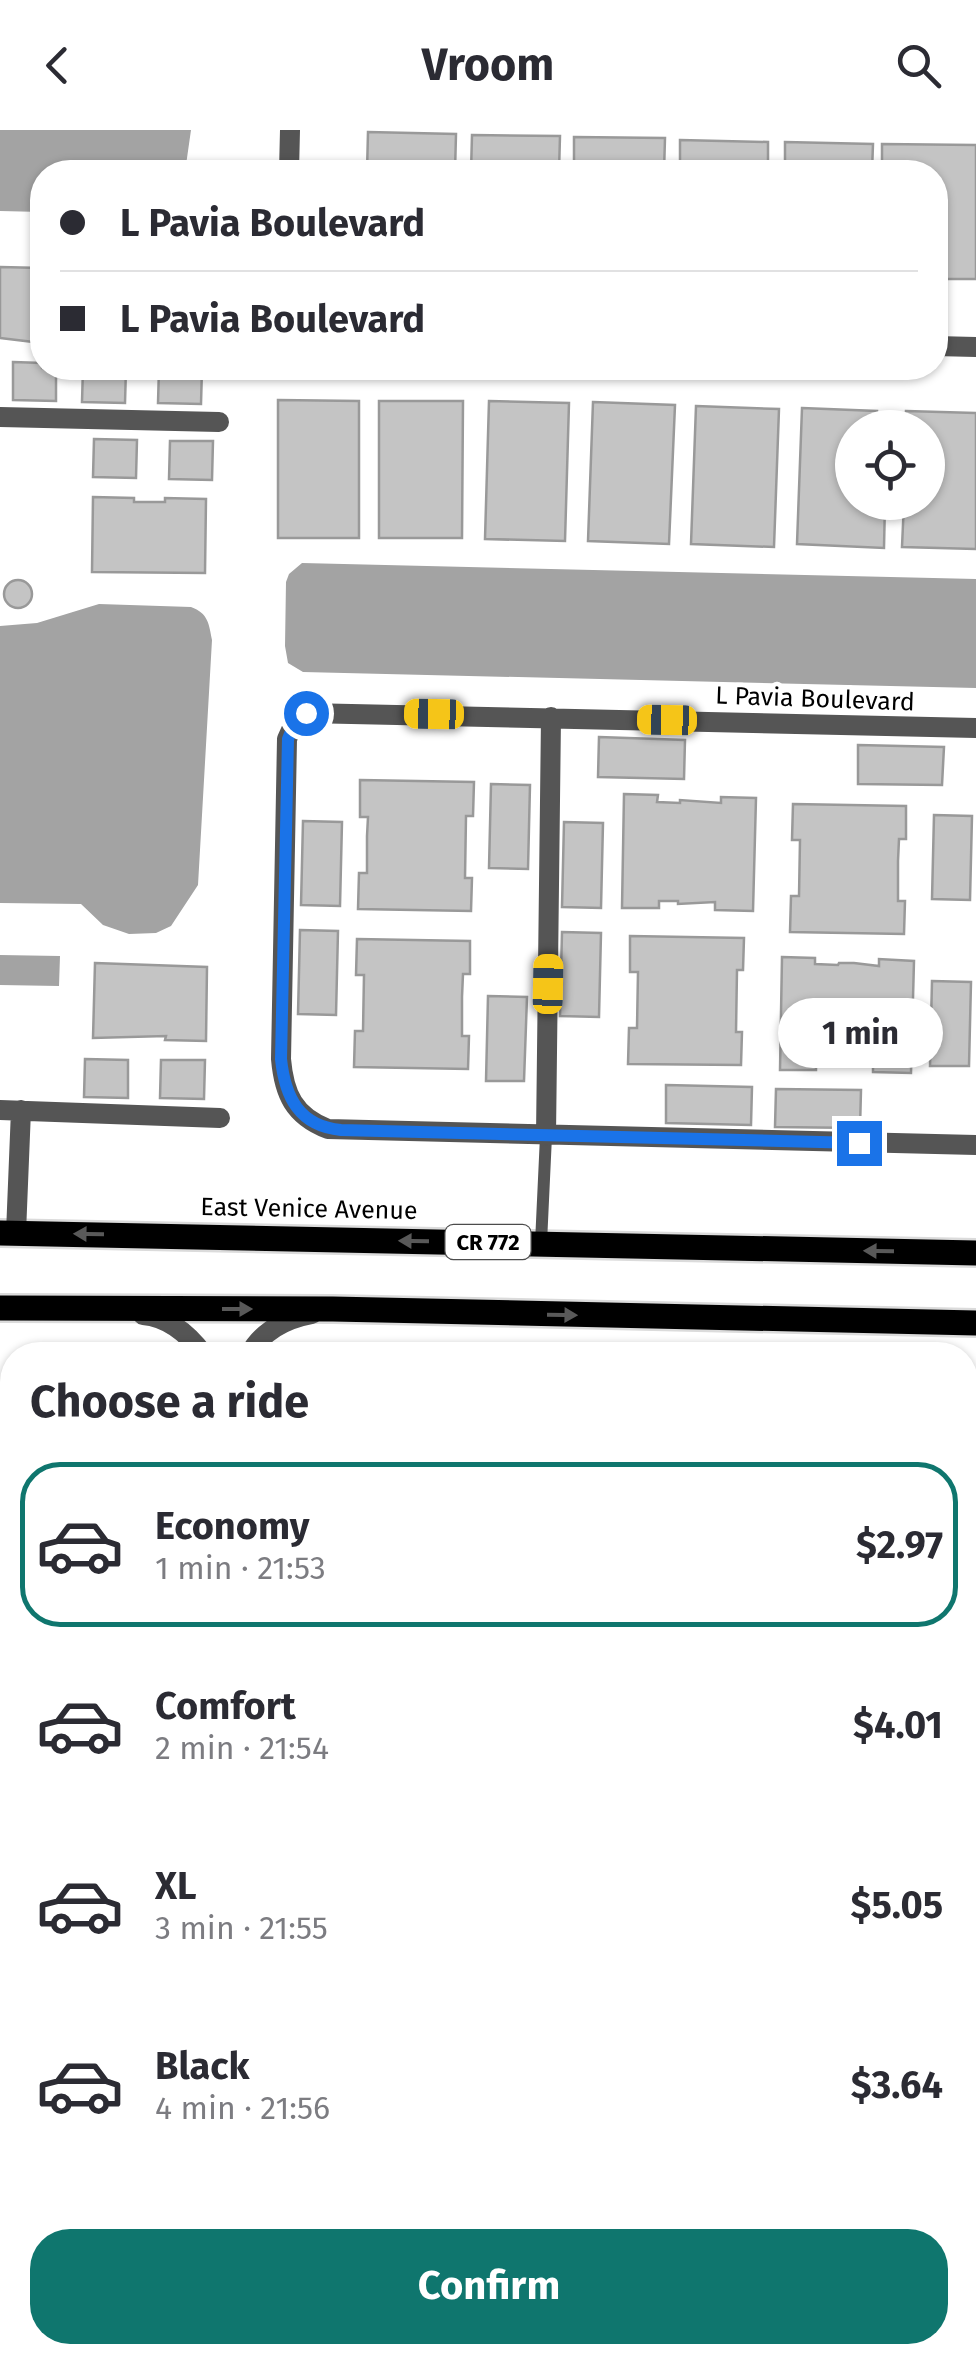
<!DOCTYPE html>
<html lang="en">
<head>
<meta charset="utf-8">
<style>
  :root { --surface:#fff; --page:#f2f2f3; --text:#2b2b33; --muted:#7c7c81; --line:#e1e1e2; --accent:#0f766e }
  body { margin:0; font-family:"Fira Sans",sans-serif; background:var(--page); color:var(--text); height:100vh; display:flex; flex-direction:column; font-size:38px; white-space:nowrap }
  * { box-sizing:border-box; margin:0 }
  p { font-size:32px; color:var(--muted) }
  .icon { flex:none; width:55px; height:55px; fill:none; stroke:currentColor; stroke-width:2; stroke-linecap:round; stroke-linejoin:round }
  .map { position:relative; flex:1; overflow:hidden }
  .panel { position:absolute; left:0px; top:1212px; width:978px; height:1022px; display:flex; flex-direction:column; background:var(--surface); border-radius:40px 40px 0 0; box-shadow:0 2px 8px #0004 }
  .panel>* { flex:none }
  .banner { position:absolute; left:30px; top:30px; width:918px; height:220px; border-radius:40px; box-shadow:0 2px 8px #0004; display:grid; align-content:center; height:220px; padding:0 30px; background:var(--surface) }
  .fabs { position:absolute; left:835px; top:280px; display:grid; gap:20px }
  .fabs a { display:grid; place-items:center; width:110px; height:110px; border-radius:50%; background:var(--surface); box-shadow:0 2px 8px #0004; font-size:50px }
  .end { position:absolute; width:45px; height:45px; margin:-22px; border:12px solid #1a73e8; background:#fff; box-shadow:0 0 0 5px #fff }
  .from { border-radius:50% }
  .bubble { position:absolute; height:70px; border-radius:35px; background:var(--surface); box-shadow:0 2px 8px #0004; font-size:32px; font-weight:700; line-height:70px; text-align:center }
  .car { position:absolute; width:30px; height:60px; margin:-30px -15px; border-radius:12px; box-shadow:0 0 8px 2px #0007; background:linear-gradient(#f5c518 24%,#345 0 40%,#f5c518 0 76%,#345 0 86%,#f5c518 0) }
  .banner b { display:flex; align-items:center; gap:35px; height:95px; font-size:38px }
  .banner b+b { border-top:2px solid var(--line) }
  .banner i { width:25px; height:25px; background:var(--text) }
  ul { padding:0; list-style:none }
  li { display:flex; align-items:center; gap:30px; height:165px; margin:0 20px 15px; padding:0 10px; border:5px solid transparent; border-radius:40px }
  li div { flex:1 }
  li b { display:block; font-size:38px }
  li em { font-style:normal; font-weight:700 }
  li.active { border-color:var(--accent) }
  li>.icon { width:90px; height:90px; stroke-width:1.5 }
  h2 { padding:0 30px; font-size:45px; line-height:120px }
  .action { display:flex; gap:20px; margin-top:auto; padding:20px 30px }
  .action a { flex:1; height:115px; border-radius:40px; background:var(--accent); color:#fff; font-size:40px; font-weight:700; line-height:115px; text-align:center }
  header { display:flex; justify-content:space-between; align-items:center; height:130px; padding:0 30px; background:var(--surface); font-size:45px; font-weight:700 }
  .map>svg:first-child { display:block }
  .green { fill:#dcdcdc }
  .water { fill:#a3a3a3 }
  .building { fill:#c4c4c4; stroke:#999; stroke-width:2.5 }
  .lines { fill:none; stroke-linecap:round; stroke-linejoin:round }
  .primary-casing { stroke:#dbdbdb; stroke-width:30 }
  .service { stroke:#555; stroke-width:12 }
  .minor { stroke:#555; stroke-width:20 }
  .primary { stroke:#000; stroke-width:25 }
  .oneway { fill:#595959 }
  .route { stroke:#1a73e8; stroke-width:12 }
  .labels { text-anchor:middle; dominant-baseline:central; stroke-width:9; stroke-linejoin:round; paint-order:stroke }
  .shield { fill:#fff; stroke:#4c4c4c; stroke-width:2.5 }
  .shield-label { font-size:22px; font-weight:bold; fill:#000 }
  .street-label { font-size:25px; fill:#000; stroke:#fff }
</style>
</head>
<body>
<header><svg class="icon" aria-label="back" viewBox="0 0 24 24"><path d="M15 5l-7 7 7 7"/></svg>Vroom<svg class="icon" aria-label="search" viewBox="0 0 24 24"><circle cx="10" cy="10" r="6"/><path d="M15 15l6 6"/></svg></header>
<div class="map">
<svg width="976" height="2234" viewBox="0 0 976 2234">
  <rect width="100%" height="100%" fill="#fff"/>
  <path class="green" d="M965 1289H976V1794L965 1801Z"/>
  <path class="water" d="M0 0H191L185 42H42V82L0 81Z
    M302 433 976 449V558L303 542 288 533 285 516 286 452 289 444Z
    M99 474 191 477C208 483 209 494 212 510L198 755 171 796 156 803 129 804 103 795 81 774 0 773V496L37 493Z
    M0 825 60 826 59 856 0 855Z
    M976 1794V1869H965V1801Z"/>
  <path class="building" d="M368 2 456 4 455 42H367Z
    M472 5 560 6 559 42H471Z
    M574 7 665 8 664 42H574Z
    M680 10 768 12V42H680Z
    M785 12 873 14 872 42H785Z
    M882 14 976 15V149H935V42H882Z
    M0 137 42 138V213L0 208Z
    M13 232 42 233V238H56V271L13 270Z
    M83 238H126L125 273 82 272Z
    M159 238H202L201 274 158 273Z
    M278 270 359 271V408H278Z
    M379 271H463L462 408H379Z
    M489 271 569 273 565 411 485 409Z
    M593 272 675 275 669 414 588 411Z
    M696 276 779 279 774 417 691 414Z
    M802 278 877 281 876 298H852V372H885L884 418 797 414Z
    M906 281 976 283V419L902 417 904 372H928V298H906Z
    M94 309 137 310 136 348 93 347Z
    M170 311H213L212 350 169 349Z
    M93 367 134 368V372H165V368L206 369 205 443 92 442Z
    M4 464a14 14 0 1 1 28 0a14 14 0 1 1-28 0Z
    M599 607 685 610 684 649 598 647Z
    M858 615 944 617 942 655 858 654Z
    M360 650 474 652 473 686H466L465 748H472L471 781 358 779 359 743H367V706L368 687H360Z
    M491 654 530 655 528 739 489 738Z
    M624 664 658 665 657 672 680 673V670L721 673V667L756 668 753 781 715 780V772L678 774V771H659V778H622Z
    M793 674 906 676V709H899L898 731V771H905L904 804 790 802 791 766H799L800 710H792Z
    M934 685 972 686 970 770 932 769Z
    M303 691 342 692 340 776 301 775Z
    M564 692 603 693 601 778 562 777Z
    M300 800 338 801 336 885 298 884Z
    M562 802 601 803 599 887 560 886Z
    M630 806 744 808 743 840H737L736 902H742L741 935 628 934 629 898H637L638 842H630Z
    M357 809 470 811V844H463L462 867V906H469L468 939 354 937 355 901H363L364 845H356Z
    M782 827 815 828V834L838 835 839 833H854L879 836V829L914 831 911 943 873 942V934L836 936 816 933V940H780Z
    M95 833 207 837 206 911 165 910 166 906 93 908Z
    M932 851 971 852 969 936H930Z
    M488 866 527 867 524 951H486Z
    M85 929 128 930V968L84 967Z
    M161 930H205L204 969 160 968Z
    M666 955 752 957 751 995 666 993Z
    M776 959 861 960 860 998 775 997Z
    M11 1588H12V1674H10Z
    M9 1692H12V1778H9Z
    M7 1801H12V1883H7Z
    M965 1882H976V2019H965Z
    M7 1903 12 1904V1990L4 1989Z
    M3 2006H12V2093H4Z
    M965 2151H976V2234H925V2222H965Z
    M65 2222H153L144 2234H79Z
    M206 2222H282L281 2234H205Z
    M301 2222H387L386 2234H300Z
    M405 2222H487V2234H405Z
    M510 2222H592L591 2234H509Z
    M615 2222H696V2234H614Z
    M714 2222H801V2234H714Z
    M824 2222H909V2234H823Z"/>
  <g class="lines">
    <g class="primary-casing">
      <path id="primary" d="M0 1103 976 1123
        M0 1178 333 1179 976 1193"/>
    </g>
    <path class="service" d="M541 1113 546 1006"/>
    <path class="minor" d="M289 42 290 0
      M935 216 976 217
      M0 287 219 292
      M976 598 306 583 296 589 287 609 281 929C284 964 294 986 328 999L976 1015
      M0 980 220 988
      M546 1006 551 587
      M16 1103 21 980
      M143 1185C168 1187 189 1205 204 1225
      M249 1225C262 1201 285 1189 312 1184
      M965 2085H976"/>
    <use href="#primary" class="primary"/>
  </g>
  <defs><path id="oneway-solid" d="M-6-.8H1V-3.2L6.5 0L1 3.2V.8H-6Z" transform="scale(2.5)"/></defs>
  <g class="oneway">
    <use href="#oneway-solid" transform="translate(89 1104) rotate(-179)"/>
    <use href="#oneway-solid" transform="translate(414 1111) rotate(-179)"/>
    <use href="#oneway-solid" transform="translate(879 1121) rotate(-179)"/>
    <use href="#oneway-solid" transform="translate(237 1179)"/>
    <use href="#oneway-solid" transform="translate(562 1185) rotate(1)"/>
  </g>
  <g class="lines">
    <path class="route" d="M306 583 296 589 288 609 281 929C285 967 299 996 341 1000L859 1013"/>
  </g>
  <g class="labels">
    <rect class="shield" x="445.5" y="1095" width="85" height="34" rx="8"/>
    <g class="shield-label">
      <text x="488" y="1112">CR 772</text>
    </g>
    <g class="street-label">
      <text transform="translate(815 569) rotate(2)">L Pavia Boulevard</text>
      <text transform="translate(309 1079) rotate(1)">East Venice Avenue</text>
    </g>
  </g>
</svg>
<div class="fabs">
<a><svg class="icon" aria-label="locate" viewBox="0 0 24 24"><circle cx="12" cy="12" r="6"/><path d="M12 2v4M12 18v4M2 12h4M18 12h4"/></svg></a>
</div>
<i class="end from" style="left:306px;top:583px"></i>
<i class="end" style="left:859px;top:1013px"></i>
<div class="bubble" style="left:778px;top:868px;width:165px">1 min</div>
<i class="car" style="left:434px;top:584px;rotate:271deg"></i>
<i class="car" style="left:667px;top:590px;rotate:271deg"></i>
<i class="car" style="left:548px;top:854px;rotate:1deg"></i>
<div class="banner">
<b><i class="from"></i>L Pavia Boulevard</b>
<b><i></i>L Pavia Boulevard</b>
</div>
<section class="panel">
<h2>Choose a ride</h2>
<ul>
<li class="active"><svg class="icon" aria-label="car" viewBox="0 0 24 24"><path d="M5 17H2v-5l4-1 3-4h7l3 4 3 1v5h-3M9 17h6M6 11h13"/><circle cx="7" cy="17" r="2"/><circle cx="17" cy="17" r="2"/></svg><div><b>Economy</b><p>1 min · 21:53</p></div><em>$2.97</em></li>
<li><svg class="icon" aria-label="car" viewBox="0 0 24 24"><path d="M5 17H2v-5l4-1 3-4h7l3 4 3 1v5h-3M9 17h6M6 11h13"/><circle cx="7" cy="17" r="2"/><circle cx="17" cy="17" r="2"/></svg><div><b>Comfort</b><p>2 min · 21:54</p></div><em>$4.01</em></li>
<li><svg class="icon" aria-label="car" viewBox="0 0 24 24"><path d="M5 17H2v-5l4-1 3-4h7l3 4 3 1v5h-3M9 17h6M6 11h13"/><circle cx="7" cy="17" r="2"/><circle cx="17" cy="17" r="2"/></svg><div><b>XL</b><p>3 min · 21:55</p></div><em>$5.05</em></li>
<li><svg class="icon" aria-label="car" viewBox="0 0 24 24"><path d="M5 17H2v-5l4-1 3-4h7l3 4 3 1v5h-3M9 17h6M6 11h13"/><circle cx="7" cy="17" r="2"/><circle cx="17" cy="17" r="2"/></svg><div><b>Black</b><p>4 min · 21:56</p></div><em>$3.64</em></li>
</ul>
<div class="action"><a>Confirm</a></div>
</section>
</div>
</body>
</html>
